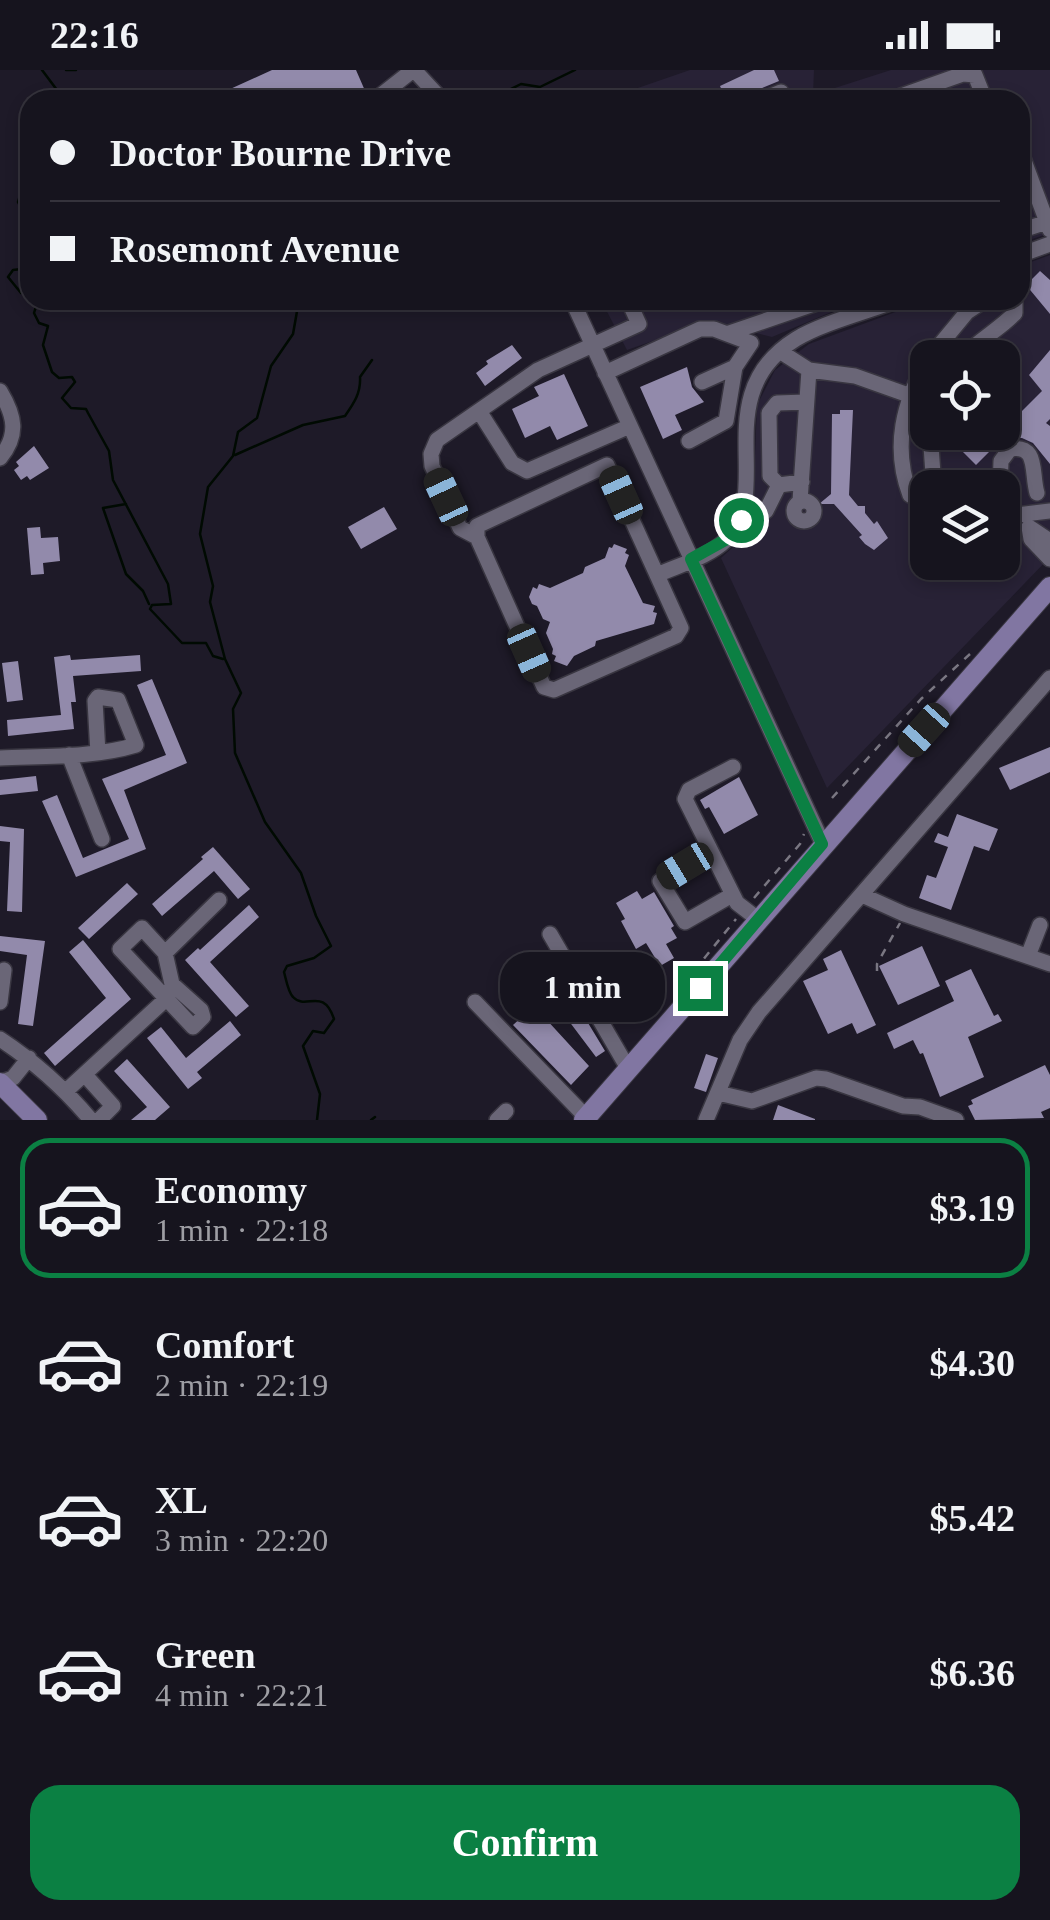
<!DOCTYPE html>
<html lang="en">
<head>
<meta charset="utf-8">
<style>
  :root { --surface:#16141e; --page:#1f1d27; --text:#f1f3f6; --muted:#9e9ea4; --line:#35333c; --accent:#0b8043 }
  body { margin:0; font-family:Georgia,serif; background:var(--page); color:var(--text); height:100vh; display:flex; flex-direction:column; font-size:38px; white-space:nowrap }
  * { box-sizing:border-box; margin:0 }
  p { font-size:32px; color:var(--muted) }
  .icon { flex:none; width:55px; height:55px; fill:none; stroke:currentColor; stroke-width:2; stroke-linecap:round; stroke-linejoin:round }
  .map { position:relative; height:1050px; overflow:hidden }
  .drawer { display:flex; flex-direction:column; background:var(--surface); flex:1 }
  .drawer>* { flex:none }
  .hud { position:absolute; left:20px; top:20px; width:1010px; height:220px; border-radius:30px; box-shadow:0 5px 15px #0003,0 0 0 2px var(--line); display:grid; align-content:center; height:220px; padding:0 30px; background:var(--surface) }
  .buttons { position:absolute; left:910px; top:270px; display:grid; gap:20px }
  .buttons a { display:grid; place-items:center; width:110px; height:110px; border-radius:20px; background:var(--surface); box-shadow:0 5px 15px #0003,0 0 0 2px var(--line); font-size:50px }
  .end { position:absolute; width:45px; height:45px; margin:-22px; border:12px solid #0b8043; background:#fff; box-shadow:0 0 0 5px #fff }
  .from { border-radius:50% }
  .bubble { position:absolute; height:70px; border-radius:30px; background:var(--surface); box-shadow:0 5px 15px #0003,0 0 0 2px var(--line); font-size:32px; font-weight:800; line-height:70px; text-align:center }
  .car { position:absolute; width:30px; height:60px; margin:-30px -15px; border-radius:12px; box-shadow:0 0 8px 2px #0007; background:linear-gradient(#222 24%,#8ab4d8 0 40%,#222 0 76%,#8ab4d8 0 86%,#222 0) }
  .hud b { display:flex; align-items:center; gap:35px; height:95px; font-size:38px }
  .hud b+b { border-top:2px solid var(--line) }
  .hud i { width:25px; height:25px; background:var(--text) }
  ul { padding:18px 0 0; list-style:none }
  li { display:flex; align-items:center; gap:30px; height:140px; margin:0 20px 15px; padding:0 10px; border:5px solid transparent; border-radius:30px }
  li div { flex:1 }
  li b { display:block; font-size:38px }
  li em { font-style:normal; font-weight:800 }
  li.on { border-color:var(--accent) }
  li>.icon { width:90px; height:90px; stroke-width:1.5 }
  .cta { display:flex; gap:20px; margin-top:auto; padding:20px 30px }
  .cta a { flex:1; height:115px; border-radius:30px; background:var(--accent); color:#fff; font-size:40px; font-weight:800; line-height:115px; text-align:center }
  .status { display:flex; justify-content:space-between; align-items:center; height:70px; padding:0 50px; background:var(--surface); direction:ltr }
  .status svg { height:28px; fill:currentColor }
  .map>svg:first-child { display:block }
  .built { fill:#282236; fill-rule:evenodd }
  .lines { fill:none; stroke-linecap:round; stroke-linejoin:round }
  .stream { stroke:#000a02; stroke-width:2.5 }
  .building { fill:#928aab }
  .minor-casing { stroke:#393641; stroke-width:18 }
  .major-casing { stroke:#393641; stroke-width:22 }
  .path { stroke:#7a7782; stroke-width:2.5; stroke-dasharray:8 8; stroke-linecap:butt }
  .minor { stroke:#6a6677; stroke-width:15 }
  .major { stroke:#8176a2; stroke-width:20 }
  .route { stroke:#0b8043; stroke-width:12 }
</style>
</head>
<body>
<div class="status"><b>22:16</b><svg viewBox="0 0 49 12"><path d="M0 12V9h3v3zM5 12V6h3v6zM10 12V3h3v9zM15 12V0h3v12zM26 1h20v11H26zM47 4h2v5h-2z"/></svg></div>
<div class="map">
<svg width="1050" height="1050" viewBox="0 0 1050 1050">
  <rect width="100%" height="100%" fill="#1e1a28"/>
  <path class="built" d="M690 0H814L813 25 891 0H1050V163L1020 173V30H603Z
    M1050 185V487L827 718 721 488 752 460 757 335 775 300 809 274 928 230H1020V196ZM928 288H1002V362H928ZM928 418H1002V492H928Z
    M601 230H860L772 267 710 251 627 280Z"/>
  <g class="lines">
    <path class="stream" d="M42 0 60 24 51 30
      M66 0H76
      M489 30 521 14 540 17 575 0
      M30 79V87
      M30 115 21 122 18 132 28 151 22 165 30 175
      M30 198 13 200 8 207 21 223 30 216
      M38 230 34 243 39 253 48 256 43 275 52 302 59 308 72 307 75 312 62 328 71 338 86 339 88 343 109 381 113 410 168 514 171 534 152 535 150 539 182 573H206L213 586 223 589
      M299 230 293 264 271 296 257 348 238 362 233 386 208 417 200 464 213 516 210 532 225 589 241 623 233 639 235 683 265 752 301 803 316 846 331 876 314 888 287 896 284 902C286 909 288 922 293 927 306 941 323 916 334 949L324 963 313 961 303 976 320 1024 317 1050
      M235 385 303 355 345 346C354 333 361 323 360 307L372 290
      M126 434 103 438 126 504 143 521 149 534
      M371 1050 375 1047"/>
  </g>
  <path class="building" d="M272 0H356L366 23 354 30H206Z
    M754 0H774L779 11 757 20 751 30H726L720 16Z
    M1040 201 1050 210V244L1026 215Z
    M512 275 522 288 485 316 476 303 488 294 486 291Z
    M1050 280V349L1046 353 1050 356V394L1033 373 1022 368H1010L1009 362 976 395 959 378 974 362H1002V341H1022L1042 321 1029 305Z
    M687 297 692 317 704 332 675 345 682 360 663 369 640 317Z
    M564 304 588 356 557 370 550 356 525 368 512 339 539 326 534 317Z
    M840 340H853L849 425 858 436H865V443L874 454 877 451 888 468 874 480 865 474 859 467 862 465 834 434H819L831 424 832 344H840Z
    M34 376 49 398 30 410 27 406 21 410 14 400 19 396 16 392Z
    M384 437 397 459 361 479 348 457Z
    M40 457 41 468 58 467 60 491 43 493 44 504 31 505 27 458Z
    M614 474 627 479 625 483 629 485 625 496 643 533 655 536 653 542 657 543 654 554 596 571 595 576 574 586 567 596 554 591 556 586 552 584 553 579 546 563 550 552 543 549 537 536 532 534 529 527 533 517 537 519 539 514 550 518 583 503 585 497 605 488 609 477 612 478Z
    M70 585 71 590 140 585 141 601 73 606 76 632H71L74 659 8 666 7 650 61 645 54 587Z
    M18 591 23 630 7 632 2 593Z
    M152 609 187 693 124 720 146 779 76 807 42 731 57 725 83 788 129 769 102 709 166 685 137 615Z
    M1050 677V702L1010 720 999 698Z
    M36 706 38 721 0 725V710Z
    M739 707 758 745 724 764 709 737 705 739 700 730Z
    M957 744 998 759 989 781 974 776 951 840 919 828 927 805 936 808 948 777 934 772 938 763 948 767Z
    M0 756 24 759 22 842 7 841 10 772 0 771Z
    M213 777 250 819 238 829 214 801 162 846 152 834 203 789 201 787Z
    M127 813 138 824 89 869 78 858Z
    M637 821 642 829 654 822 674 856 671 858 677 868 666 874 674 888 660 896 646 873 636 879 621 851 625 849 616 833Z
    M249 835 259 847 210 892 249 936 236 947 185 890 198 878 200 880Z
    M0 866 45 871 33 956 18 954 27 885 0 881Z
    M83 870 131 929 55 996 44 983 106 928 69 882Z
    M922 876 940 916 898 935 879 896Z
    M841 880 876 955 857 964 852 953 828 964 803 911 828 900 823 889Z
    M971 899 994 946 998 944 1002 951 968 967 984 1007 940 1027 923 983 920 984 913 970 894 979 887 963 954 931 945 911Z
    M551 906 576 933 605 981 596 987 541 914Z
    M621 915 638 944 620 954 604 924Z
    M534 936 589 996 571 1015 513 955Z
    M230 951 241 965 197 1002 202 1008 188 1019 147 968 161 957 186 988Z
    M706 984 718 988 706 1022 694 1018Z
    M127 989 170 1037 155 1050H131L147 1037 114 1001Z
    M1045 995 1050 1005V1038L1041 1042 1044 1048 975 1050 968 1036 973 1034 971 1030Z
    M778 1035 815 1049V1050H773Z"/>
  <g class="lines">
    <g class="minor-casing">
      <path id="minor" d="M414 0 442 30
        M912 22 963 4 975 5 985 30
        M375 30 413 0
        M762 30 781 22
        M890 30 912 22 914 30
        M1020 80 1050 160
        M1020 161 1047 152
        M1020 185 1050 174
        M572 230 823 774
        M628 230 639 254 538 300 437 370 431 384 432 396 460 458 477 467 544 617 554 620 676 566 681 558 657 505C679 495 709 487 726 470 776 421 706 325 796 269 822 253 869 241 898 230
        M729 263 817 233
        M781 282 809 300 855 306 928 332
        M929 288 967 242 985 230
        M962 288C978 270 999 260 1015 243V230
        M928 289C903 333 892 377 910 425L916 428 928 425
        M605 303 700 259H714L751 273 735 297 726 351 689 371
        M702 312 735 297
        M0 321C15 346 19 365 0 388
        M479 341 512 393 527 401 630 356
        M930 362 934 418
        M802 412 779 415 770 406 769 343 777 333 806 332
        M1000 418 1001 391 1010 379C1039 374 1031 403 1037 423
        M794 441a10 10 0 1 1 20 0a10 10 0 1 1-20 0Z
        M800 431 809 300
        M1002 431 1016 445 1050 441
        M738 455 766 441 779 415
        M477 467V456L607 395 657 505
        M1050 471 1029 457 1031 469 1050 489
        M69 685 102 769
        M0 688C45 686 93 688 136 675L118 630 98 627 95 631 98 683
        M733 697 689 720 685 729 737 833 759 850
        M710 781 660 811 685 852 732 825
        M862 825 904 844 1050 894
        M142 858 165 883 172 914 201 940 203 947 193 957 120 879Z
        M550 864 629 1000
        M165 883 219 830
        M1028 886 1040 855
        M0 932 4 900
        M475 932 586 1047
        M0 969C35 992 64 1018 91 1050
        M86 1006 113 1036 99 1050
        M0 1013 13 1008 29 988
        M66 1021 166 929 170 920
        M718 1023 752 1031 816 1008 826 1009 903 1036 920 1037 956 1050
        M497 1050 506 1041
        M706 1050 740 970 759 942 1050 608"/>
    </g>
    <g class="major-casing">
      <path id="major" d="M0 1013 37 1050
        M584 1050 1050 517"/>
    </g>
    <path class="path" d="M832 728 921 629 970 584
      M754 828 800 774 804 764
      M694 901 736 849
      M877 901V894L900 853"/>
    <use href="#minor" class="minor"/>
    <use href="#major" class="major"/>
  </g>
  <g class="lines">
    <path class="route" d="M700 918 822 774 691 489 727 469 741 450"/>
  </g>
</svg>
<div class="buttons">
<a><svg class="icon" aria-label="locate" viewBox="0 0 24 24"><circle cx="12" cy="12" r="6"/><path d="M12 2v4M12 18v4M2 12h4M18 12h4"/></svg></a>
<a><svg class="icon" aria-label="layers" viewBox="0 0 24 24"><path d="M12 4l9 5-9 5-9-5zM3 14l9 5 9-5"/></svg></a>
</div>
<i class="end from" style="left:741px;top:450px"></i>
<i class="end" style="left:700px;top:918px"></i>
<div class="bubble" style="left:500px;top:882px;width:165px">1 min</div>
<i class="car" style="left:621px;top:425px;rotate:336deg"></i>
<i class="car" style="left:446px;top:427px;rotate:335deg"></i>
<i class="car" style="left:529px;top:583px;rotate:156deg"></i>
<i class="car" style="left:924px;top:660px;rotate:222deg"></i>
<i class="car" style="left:685px;top:796px;rotate:239deg"></i>
<div class="hud">
<b><i class="from"></i>Doctor Bourne Drive</b>
<b><i></i>Rosemont Avenue</b>
</div>
</div>
<section class="drawer">
<ul>
<li class="on"><svg class="icon" aria-label="car" viewBox="0 0 24 24"><path d="M5 17H2v-5l4-1 3-4h7l3 4 3 1v5h-3M9 17h6M6 11h13"/><circle cx="7" cy="17" r="2"/><circle cx="17" cy="17" r="2"/></svg><div><b>Economy</b><p>1 min · 22:18</p></div><em>$3.19</em></li>
<li><svg class="icon" aria-label="car" viewBox="0 0 24 24"><path d="M5 17H2v-5l4-1 3-4h7l3 4 3 1v5h-3M9 17h6M6 11h13"/><circle cx="7" cy="17" r="2"/><circle cx="17" cy="17" r="2"/></svg><div><b>Comfort</b><p>2 min · 22:19</p></div><em>$4.30</em></li>
<li><svg class="icon" aria-label="car" viewBox="0 0 24 24"><path d="M5 17H2v-5l4-1 3-4h7l3 4 3 1v5h-3M9 17h6M6 11h13"/><circle cx="7" cy="17" r="2"/><circle cx="17" cy="17" r="2"/></svg><div><b>XL</b><p>3 min · 22:20</p></div><em>$5.42</em></li>
<li><svg class="icon" aria-label="car" viewBox="0 0 24 24"><path d="M5 17H2v-5l4-1 3-4h7l3 4 3 1v5h-3M9 17h6M6 11h13"/><circle cx="7" cy="17" r="2"/><circle cx="17" cy="17" r="2"/></svg><div><b>Green</b><p>4 min · 22:21</p></div><em>$6.36</em></li>
</ul>
<div class="cta"><a>Confirm</a></div>
</section>
</body>
</html>
